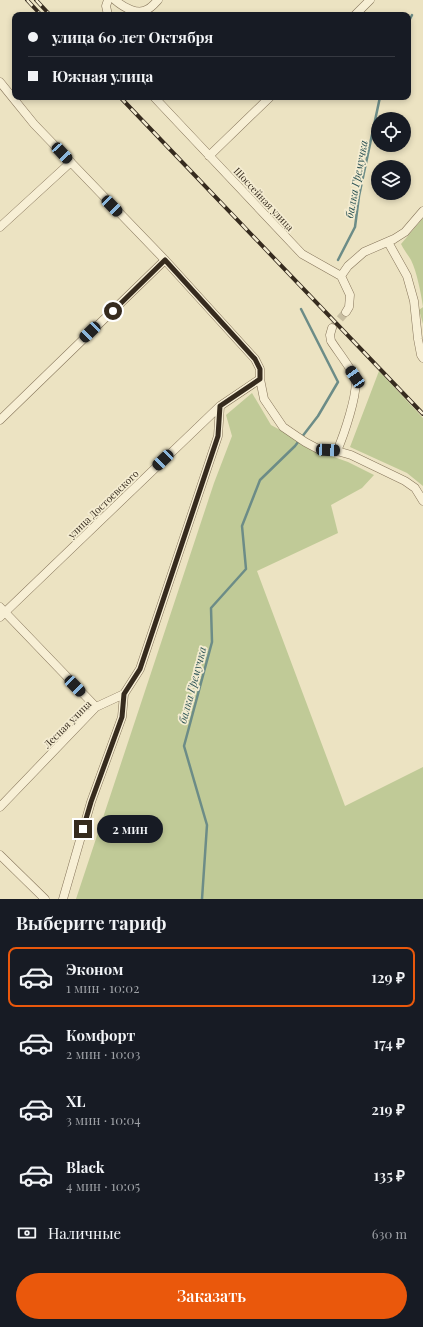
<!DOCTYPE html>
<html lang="ru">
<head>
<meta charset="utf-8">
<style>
  :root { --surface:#171b24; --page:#20242c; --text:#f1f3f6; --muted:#9ea1a6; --line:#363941; --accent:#ea580c }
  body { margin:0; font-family:"Playfair Display",serif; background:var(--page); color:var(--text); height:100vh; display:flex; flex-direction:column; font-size:15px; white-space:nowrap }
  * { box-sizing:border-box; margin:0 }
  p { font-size:13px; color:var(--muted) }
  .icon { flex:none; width:22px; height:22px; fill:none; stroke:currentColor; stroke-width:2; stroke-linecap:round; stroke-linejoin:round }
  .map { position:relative; height:899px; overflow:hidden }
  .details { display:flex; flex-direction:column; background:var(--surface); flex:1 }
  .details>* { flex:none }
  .top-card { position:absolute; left:12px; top:12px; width:399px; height:88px; border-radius:8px; box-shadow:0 2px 6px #0003; display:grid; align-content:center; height:88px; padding:0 16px; background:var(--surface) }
  .controls { position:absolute; left:371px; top:112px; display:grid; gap:8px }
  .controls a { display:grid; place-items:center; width:40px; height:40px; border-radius:50%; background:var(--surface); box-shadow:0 2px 6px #0003; font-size:20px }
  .end { position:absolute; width:18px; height:18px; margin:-9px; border:5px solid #362b1e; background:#fff; box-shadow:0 0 0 2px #fff }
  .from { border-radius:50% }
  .bubble { position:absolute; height:28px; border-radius:14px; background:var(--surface); box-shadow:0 2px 6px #0003; font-size:13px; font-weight:600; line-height:28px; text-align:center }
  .car { position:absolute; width:12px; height:24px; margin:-12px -6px; border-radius:5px; box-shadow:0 0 3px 1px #0007; background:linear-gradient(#222 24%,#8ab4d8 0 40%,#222 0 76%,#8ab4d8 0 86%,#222 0) }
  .top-card b { display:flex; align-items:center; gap:14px; height:38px; font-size:15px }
  .top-card b+b { border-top:1px solid var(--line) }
  .top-card i { width:10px; height:10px; background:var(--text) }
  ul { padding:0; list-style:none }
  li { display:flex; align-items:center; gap:12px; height:60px; margin:0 8px 6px; padding:0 8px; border:2px solid transparent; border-radius:8px }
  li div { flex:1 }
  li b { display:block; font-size:15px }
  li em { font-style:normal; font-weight:600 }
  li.on { border-color:var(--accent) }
  li>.icon { width:36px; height:36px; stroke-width:1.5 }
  h2 { padding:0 16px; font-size:18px; line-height:48px }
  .pay { display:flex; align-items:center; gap:10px; height:44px; padding:0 16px; font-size:15px }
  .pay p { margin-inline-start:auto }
  .cta { display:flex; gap:8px; margin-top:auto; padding:8px 16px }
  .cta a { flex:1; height:46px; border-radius:24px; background:var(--accent); color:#fff; font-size:16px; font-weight:600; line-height:46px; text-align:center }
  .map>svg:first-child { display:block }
  .green { fill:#c0ca97 }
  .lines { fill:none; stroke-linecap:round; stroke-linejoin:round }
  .stream { stroke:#6c8c87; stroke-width:2.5 }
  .minor-tunnel { stroke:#c8bea1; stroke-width:8; stroke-dasharray:8 4; stroke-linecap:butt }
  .minor-casing { stroke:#85745a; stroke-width:9 }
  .minor { stroke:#f7efd5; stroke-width:8 }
  .rail-casing { stroke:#362b1e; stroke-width:4 }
  .rail { stroke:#f4ecd1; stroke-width:2.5; stroke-dasharray:8; stroke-linecap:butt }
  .route { stroke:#362b1e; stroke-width:5 }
  .labels { text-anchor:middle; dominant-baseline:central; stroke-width:3.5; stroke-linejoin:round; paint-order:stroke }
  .street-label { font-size:10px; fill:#362b1e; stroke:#f4ecd1 }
  .water-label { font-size:11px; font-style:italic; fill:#2d5455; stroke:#f4ecd1 }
</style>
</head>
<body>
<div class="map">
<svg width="423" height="899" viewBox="0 0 423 899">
  <rect width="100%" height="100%" fill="#ece3c2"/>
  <path class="green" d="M423 218V324L419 310 423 307C421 294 417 272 411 260 408 255 404 250 401 244Z
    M379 371 423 418V486L407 473 350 447Z
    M252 393 271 425 320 452 348 462 374 475 362 488 331 505 338 533 257 571 345 806 423 767V899H76L214 483 232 436 226 415Z"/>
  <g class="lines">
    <path class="stream" d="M408 23 412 15
      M338 260 355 227 359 196 380 97
      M202 899 207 825 184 746 212 642 211 608 246 569 242 526 260 480 295 446 318 416 338 382 301 309"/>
    <path class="minor-tunnel" d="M332 328 346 312"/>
    <g class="minor-casing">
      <path id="minor" d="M115 0C123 7 138 16 148 9 152 7 155 3 158 0
        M108 15 106 6 108 0
        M355 15 370 0
        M0 82 34 124 165 260 255 359 260 369V379L264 399 283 427 305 442 320 450 337 451 351 455 405 481 415 488 423 501
        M154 97 302 254 341 276 350 295 349 307 346 312
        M209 156 270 97
        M0 227 71 162
        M388 242 407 276 414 301 418 339 421 355 423 358
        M341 276 348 266 364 252 394 239 405 232 423 211
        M332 328 330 335 331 341C336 349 353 371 355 378 359 392 343 437 337 451
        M0 420 165 260
        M0 607 96 707
        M0 617 220 406 260 379
        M0 807 96 707 124 694 140 669 218 436 220 406
        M0 855 45 899
        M63 899 91 802 122 717 124 694"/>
    </g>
    <use href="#minor" class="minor"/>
    <g class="rail-casing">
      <path id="rail" d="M27 0 41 15
        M36 0 50 15
        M120 97 423 414"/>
    </g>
    <use href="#rail" class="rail"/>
  </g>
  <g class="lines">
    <path class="route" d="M83 829 91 802 122 717 124 694 140 669 218 436 220 406 260 379V369L255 359 165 260 113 311"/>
  </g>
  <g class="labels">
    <g class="street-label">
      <text transform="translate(264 199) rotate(47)">Шоссейная улица</text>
      <text transform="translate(103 504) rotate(-44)">улица Достоевского</text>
      <text transform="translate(67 724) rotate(-45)">Лесная улица</text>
    </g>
    <g class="water-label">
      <text transform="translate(356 179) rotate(-79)">балка Гремучка</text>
      <text transform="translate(192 685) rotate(-75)">балка Гремучка</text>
    </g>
  </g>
</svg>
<div class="controls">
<a><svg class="icon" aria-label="locate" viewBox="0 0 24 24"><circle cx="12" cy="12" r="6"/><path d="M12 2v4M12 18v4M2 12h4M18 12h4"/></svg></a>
<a><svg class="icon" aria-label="layers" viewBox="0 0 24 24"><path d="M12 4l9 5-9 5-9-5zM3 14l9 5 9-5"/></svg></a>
</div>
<i class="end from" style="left:113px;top:311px"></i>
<i class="end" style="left:83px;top:829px"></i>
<div class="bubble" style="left:97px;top:815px;width:66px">2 мин</div>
<i class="car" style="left:62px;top:153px;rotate:137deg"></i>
<i class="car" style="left:112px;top:206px;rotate:136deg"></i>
<i class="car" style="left:90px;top:332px;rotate:226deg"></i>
<i class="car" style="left:355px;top:377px;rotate:326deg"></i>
<i class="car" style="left:328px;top:450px;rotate:93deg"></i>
<i class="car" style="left:163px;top:460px;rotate:226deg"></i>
<i class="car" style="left:75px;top:686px;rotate:136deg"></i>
<div class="top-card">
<b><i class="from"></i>улица 60 лет Октября</b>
<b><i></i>Южная улица</b>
</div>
</div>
<section class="details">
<h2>Выберите тариф</h2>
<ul>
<li class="on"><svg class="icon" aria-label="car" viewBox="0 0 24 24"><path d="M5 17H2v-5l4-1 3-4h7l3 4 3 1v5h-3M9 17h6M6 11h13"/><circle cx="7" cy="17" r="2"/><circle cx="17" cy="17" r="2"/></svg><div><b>Эконом</b><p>1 мин · 10:02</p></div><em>129 ₽</em></li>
<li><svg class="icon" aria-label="car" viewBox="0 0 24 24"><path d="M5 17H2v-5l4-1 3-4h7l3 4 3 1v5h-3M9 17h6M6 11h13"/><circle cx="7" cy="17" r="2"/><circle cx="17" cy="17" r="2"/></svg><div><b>Комфорт</b><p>2 мин · 10:03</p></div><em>174 ₽</em></li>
<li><svg class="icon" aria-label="car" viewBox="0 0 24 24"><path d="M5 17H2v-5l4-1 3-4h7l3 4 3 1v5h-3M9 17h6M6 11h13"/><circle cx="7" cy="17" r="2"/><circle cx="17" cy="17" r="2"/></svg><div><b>XL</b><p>3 мин · 10:04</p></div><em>219 ₽</em></li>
<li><svg class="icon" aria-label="car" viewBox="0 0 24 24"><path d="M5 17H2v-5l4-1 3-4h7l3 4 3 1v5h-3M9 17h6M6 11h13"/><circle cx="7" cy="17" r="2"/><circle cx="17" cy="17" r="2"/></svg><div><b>Black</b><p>4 мин · 10:05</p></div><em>135 ₽</em></li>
</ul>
<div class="pay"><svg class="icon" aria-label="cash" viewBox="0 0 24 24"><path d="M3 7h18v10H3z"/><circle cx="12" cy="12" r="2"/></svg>Наличные<p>630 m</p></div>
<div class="cta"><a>Заказать</a></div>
</section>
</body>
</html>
